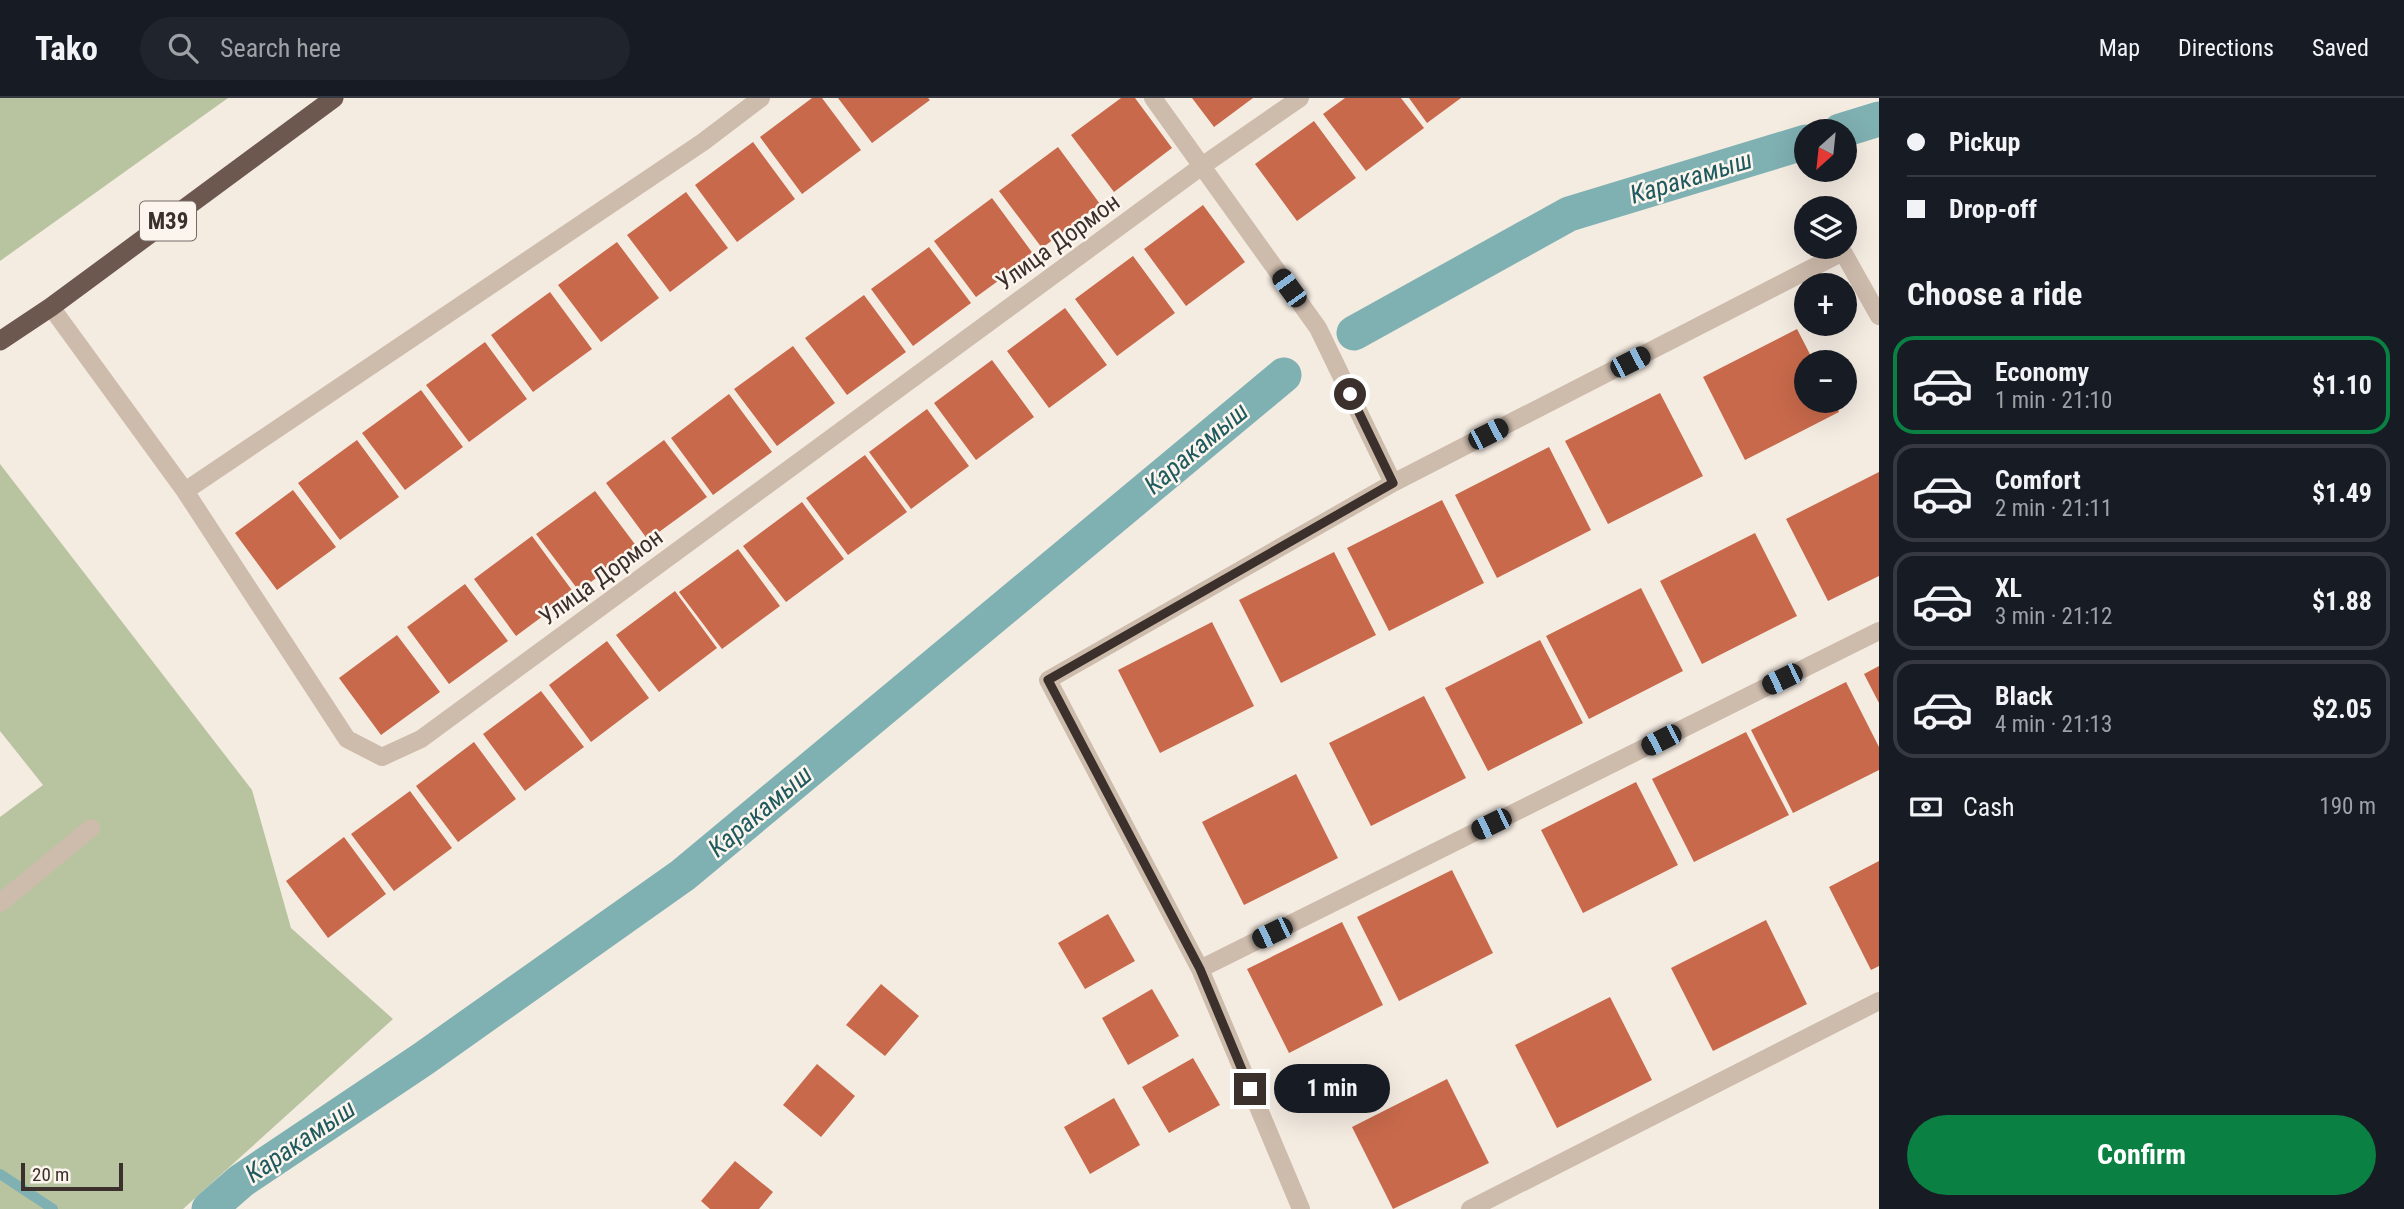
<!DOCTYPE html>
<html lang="en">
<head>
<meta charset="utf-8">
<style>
  :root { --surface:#171b24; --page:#20242c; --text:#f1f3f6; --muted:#9ea1a6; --line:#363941; --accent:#0b8043 }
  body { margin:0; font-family:"Roboto Condensed",sans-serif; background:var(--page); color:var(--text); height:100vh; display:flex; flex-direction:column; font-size:26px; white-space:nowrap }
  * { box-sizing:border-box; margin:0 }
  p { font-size:23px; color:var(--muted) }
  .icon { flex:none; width:38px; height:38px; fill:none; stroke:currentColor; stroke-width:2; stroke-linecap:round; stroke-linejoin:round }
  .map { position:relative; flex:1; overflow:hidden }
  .sheet { display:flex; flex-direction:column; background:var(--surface); width:525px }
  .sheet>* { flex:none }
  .top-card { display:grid; align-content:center; height:154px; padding:0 28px; background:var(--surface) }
  .needle { width:46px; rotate:207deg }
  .controls { position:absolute; left:1794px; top:21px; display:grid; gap:14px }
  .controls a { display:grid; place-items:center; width:63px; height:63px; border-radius:50%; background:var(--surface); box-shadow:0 7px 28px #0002; font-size:35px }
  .scale { position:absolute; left:21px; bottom:18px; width:102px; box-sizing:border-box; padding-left:7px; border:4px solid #3b302b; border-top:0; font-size:19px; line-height:24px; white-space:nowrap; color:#3b302b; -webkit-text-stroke:5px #fbf5ee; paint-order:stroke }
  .end { position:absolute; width:32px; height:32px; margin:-16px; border:9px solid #3b302b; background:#fff; box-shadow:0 0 0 4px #fff }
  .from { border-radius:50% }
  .bubble { position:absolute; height:49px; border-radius:24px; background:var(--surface); box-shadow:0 7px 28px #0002; font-size:23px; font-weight:700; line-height:49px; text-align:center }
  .car { position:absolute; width:21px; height:42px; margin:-21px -10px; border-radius:9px; box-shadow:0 0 5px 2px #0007; background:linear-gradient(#222 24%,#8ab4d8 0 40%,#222 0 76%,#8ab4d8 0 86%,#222 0) }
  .top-card b { display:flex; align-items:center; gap:24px; height:66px; font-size:26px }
  .top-card b+b { border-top:2px solid var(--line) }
  .top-card i { width:18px; height:18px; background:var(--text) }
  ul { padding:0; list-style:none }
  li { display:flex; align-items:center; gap:21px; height:98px; margin:0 14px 10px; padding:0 14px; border:4px solid var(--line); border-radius:21px }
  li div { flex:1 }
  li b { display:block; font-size:26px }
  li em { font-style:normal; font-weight:700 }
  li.current { border-color:var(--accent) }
  li>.icon { width:63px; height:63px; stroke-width:1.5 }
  h2 { padding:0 28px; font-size:32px; line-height:84px }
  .pay { display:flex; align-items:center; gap:18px; height:77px; padding:0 28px; font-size:26px }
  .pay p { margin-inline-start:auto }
  .primary-button { display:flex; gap:14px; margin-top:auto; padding:14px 28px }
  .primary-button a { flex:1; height:80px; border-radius:42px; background:var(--accent); color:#fff; font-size:28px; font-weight:700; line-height:80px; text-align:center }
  header { display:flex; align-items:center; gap:42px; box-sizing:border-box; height:98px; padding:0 35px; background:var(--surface); border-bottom:2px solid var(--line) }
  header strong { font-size:33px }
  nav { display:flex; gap:38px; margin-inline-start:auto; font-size:24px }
  .search { width:490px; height:63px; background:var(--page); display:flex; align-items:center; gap:18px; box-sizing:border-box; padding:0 24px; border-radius:38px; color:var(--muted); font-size:26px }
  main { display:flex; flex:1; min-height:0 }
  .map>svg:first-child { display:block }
  .green { fill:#b8c4a0 }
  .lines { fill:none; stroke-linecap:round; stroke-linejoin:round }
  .stream { stroke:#7fb0b2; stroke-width:10 }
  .canal { stroke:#7fb0b2; stroke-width:35 }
  .building { fill:#c8694b }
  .minor { stroke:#cdbbac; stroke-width:18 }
  .trunk { stroke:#6c584f; stroke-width:19 }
  .route { stroke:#3b302b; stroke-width:9 }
  .labels { text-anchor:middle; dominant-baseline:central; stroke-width:5; stroke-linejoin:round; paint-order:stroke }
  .shield { fill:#fbf5ee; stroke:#756b66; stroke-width:2 }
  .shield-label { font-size:23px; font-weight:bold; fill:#3b302b }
  .street-label { font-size:24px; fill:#3b302b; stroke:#fbf5ee }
  .water-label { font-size:26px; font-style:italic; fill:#1f5a5e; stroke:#fbf5ee }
</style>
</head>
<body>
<header>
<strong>Tako</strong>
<div class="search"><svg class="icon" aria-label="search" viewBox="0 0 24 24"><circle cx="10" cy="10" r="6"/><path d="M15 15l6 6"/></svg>Search here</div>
<nav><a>Map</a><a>Directions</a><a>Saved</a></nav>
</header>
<main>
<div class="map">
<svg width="1879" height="1111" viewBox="0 0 1879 1111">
  <rect width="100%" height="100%" fill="#f4ebe1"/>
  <path class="green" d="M0 0H228L0 163Z
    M0 366 252 692 291 830 393 921 183 1111H0V719L43 687 0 633Z"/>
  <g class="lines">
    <path class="stream" d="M0 1076 53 1111"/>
    <path class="canal" d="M1840 33 1879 21
      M1354 235 1569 116 1806 44
      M209 1111 241 1083 423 961 683 777 1284 277"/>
  </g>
  <path class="building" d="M812 0H822L861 52 802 96 760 39Z
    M838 0H928L930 2 872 45Z
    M1121 0H1135L1172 50 1114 94 1071 37Z
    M1192 0H1253L1214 29Z
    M1345 0H1401L1424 30 1366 73 1323 16Z
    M1409 0H1461L1427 25Z
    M1314 23 1356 80 1297 123 1255 66Z
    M753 44 795 101 737 144 695 87Z
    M1058 49 1100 106 1042 150 999 93Z
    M686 94 728 150 670 194 627 137Z
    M992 100 1034 157 976 199 934 143Z
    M1203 107 1245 164 1186 208 1144 151Z
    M617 144 659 200 601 244 558 187Z
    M929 149 971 205 913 248 871 191Z
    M1133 158 1175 215 1117 258 1075 201Z
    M550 194 592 251 533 294 491 237Z
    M864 197 906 254 847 297 805 240Z
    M1065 210 1107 267 1049 310 1007 253Z
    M1797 231 1814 264H1806V303H1834L1839 314 1745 362 1703 279Z
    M485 244 527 301 469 344 426 287Z
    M793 248 835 305 777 348 734 291Z
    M992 262 1034 319 976 362 934 305Z
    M421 292 463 349 405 392 362 335Z
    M1660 295 1703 378 1608 426 1565 343Z
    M729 296 772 354 713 397 671 340Z
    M927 311 969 368 911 411 869 354Z
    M357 342 399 399 340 442 298 385Z
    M664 342 707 399 648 442 606 385Z
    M1549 349 1591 432 1497 480 1455 397Z
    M865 357 907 414 848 457 806 400Z
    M1879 374V478L1828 503 1786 421Z
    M293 392 336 449 277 492 235 435Z
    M595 393 637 449 579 493 536 436Z
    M1442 402 1484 485 1389 533 1347 450Z
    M802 404 844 461 786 504 743 448Z
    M1755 435 1797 518 1702 566 1660 483Z
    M532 438 574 495 516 538 474 481Z
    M738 451 780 508 722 551 679 494Z
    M1334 454 1376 537 1281 585 1239 502Z
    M465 486 508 543 449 586 407 529Z
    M1641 490 1683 573 1589 621 1546 538Z
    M675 493 717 550 659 594 616 537Z
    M1212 524 1254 608 1160 655 1118 572Z
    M397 537 440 594 381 637 339 580Z
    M1540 542 1583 625 1488 673 1445 590Z
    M607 543 649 600 591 644 549 587Z
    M1879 568V605L1864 576Z
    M1846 584 1879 649V672L1793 715 1751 632Z
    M541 593 584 649 525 693 483 636Z
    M1424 598 1466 680 1371 728 1329 645Z
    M1746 634 1789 717 1694 764 1652 681Z
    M474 644 516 701 458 744 416 688Z
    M1296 676 1338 760 1244 807 1202 724Z
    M1636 684 1678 767 1583 815 1541 732Z
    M410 693 452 750 394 793 351 736Z
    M344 739 386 796 328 840 286 783Z
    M1879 763V868L1871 872 1829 789Z
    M1452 772 1493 855 1399 903 1357 819Z
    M1108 816 1135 863 1085 891 1058 845Z
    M1766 822 1807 906 1713 953 1671 870Z
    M1342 824 1383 907 1289 955 1247 871Z
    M881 886 919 918 885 958 846 927Z
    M1152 891 1179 938 1128 967 1102 920Z
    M1610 899 1652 982 1557 1030 1515 947Z
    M1193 960 1220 1007 1169 1035 1142 989Z
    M817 966 855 998 821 1039 783 1007Z
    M1447 981 1489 1065 1393 1111 1352 1029Z
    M1114 1000 1140 1047 1090 1076 1064 1029Z
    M735 1063 773 1094 759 1111H710L701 1103Z"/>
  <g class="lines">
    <path class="minor" d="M1153 0 1318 230 1393 385
      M51 209 185 393 347 641 382 659 421 641 1202 68 1300 0
      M185 393 703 44 761 0
      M0 805 91 730
      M1200 871 1879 533
      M1301 1111 1200 871 1048 582 1393 385 1843 154 1879 218
      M1470 1111 1879 903"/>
    <path class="trunk" d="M0 243 51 209 334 0"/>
  </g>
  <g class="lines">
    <path class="route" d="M1250 991 1200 871 1048 582 1393 385 1350 296"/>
  </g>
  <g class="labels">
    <rect class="shield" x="140" y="103.5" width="56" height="39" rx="5"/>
    <g class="shield-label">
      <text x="168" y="123">M39</text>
    </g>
    <g class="street-label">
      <text transform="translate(1058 144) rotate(-36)">Улица Дормон</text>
      <text transform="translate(601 479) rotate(-36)">Улица Дормон</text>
    </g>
    <g class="water-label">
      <text transform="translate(1691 79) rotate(-17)">Каракамыш</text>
      <text transform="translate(1196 350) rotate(-40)">Каракамыш</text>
      <text transform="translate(760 713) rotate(-40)">Каракамыш</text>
      <text transform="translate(300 1043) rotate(-34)">Каракамыш</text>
    </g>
  </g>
</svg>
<div class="controls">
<a><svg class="needle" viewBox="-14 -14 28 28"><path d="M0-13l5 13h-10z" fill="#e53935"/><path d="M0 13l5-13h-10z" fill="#9ea1a6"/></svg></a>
<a><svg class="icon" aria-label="layers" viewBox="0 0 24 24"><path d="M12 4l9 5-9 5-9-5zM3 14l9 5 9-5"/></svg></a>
<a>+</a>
<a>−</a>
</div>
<div class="scale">20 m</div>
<i class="end from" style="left:1350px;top:296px"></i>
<i class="end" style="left:1250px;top:991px"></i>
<div class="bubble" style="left:1274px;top:966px;width:116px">1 min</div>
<i class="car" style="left:1289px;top:190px;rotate:324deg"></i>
<i class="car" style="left:1630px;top:264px;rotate:63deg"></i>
<i class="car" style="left:1488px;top:336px;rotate:63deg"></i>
<i class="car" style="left:1782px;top:581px;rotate:244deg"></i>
<i class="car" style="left:1661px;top:642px;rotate:243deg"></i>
<i class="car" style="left:1491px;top:726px;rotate:244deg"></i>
<i class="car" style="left:1272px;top:835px;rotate:244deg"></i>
</div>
<section class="sheet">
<div class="top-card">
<b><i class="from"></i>Pickup</b>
<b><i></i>Drop-off</b>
</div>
<h2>Choose a ride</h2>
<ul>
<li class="current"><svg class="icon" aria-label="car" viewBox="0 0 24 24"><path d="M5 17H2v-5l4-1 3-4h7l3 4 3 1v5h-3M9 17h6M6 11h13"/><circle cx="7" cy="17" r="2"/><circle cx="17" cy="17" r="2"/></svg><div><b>Economy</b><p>1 min · 21:10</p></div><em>$1.10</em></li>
<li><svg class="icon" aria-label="car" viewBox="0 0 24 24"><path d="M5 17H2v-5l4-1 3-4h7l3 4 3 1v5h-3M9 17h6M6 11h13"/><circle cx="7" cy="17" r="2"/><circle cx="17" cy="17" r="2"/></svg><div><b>Comfort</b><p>2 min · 21:11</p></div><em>$1.49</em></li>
<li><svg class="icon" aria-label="car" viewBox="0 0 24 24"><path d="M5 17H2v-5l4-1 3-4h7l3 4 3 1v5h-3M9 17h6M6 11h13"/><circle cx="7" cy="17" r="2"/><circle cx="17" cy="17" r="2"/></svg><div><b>XL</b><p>3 min · 21:12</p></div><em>$1.88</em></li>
<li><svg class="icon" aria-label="car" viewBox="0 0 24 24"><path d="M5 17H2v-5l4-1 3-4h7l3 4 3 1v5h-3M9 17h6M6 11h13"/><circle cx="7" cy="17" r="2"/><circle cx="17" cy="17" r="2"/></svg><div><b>Black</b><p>4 min · 21:13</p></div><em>$2.05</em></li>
</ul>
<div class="pay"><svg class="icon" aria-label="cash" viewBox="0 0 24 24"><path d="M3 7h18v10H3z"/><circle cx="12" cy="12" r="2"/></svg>Cash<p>190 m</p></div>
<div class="primary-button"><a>Confirm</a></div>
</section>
</main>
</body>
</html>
